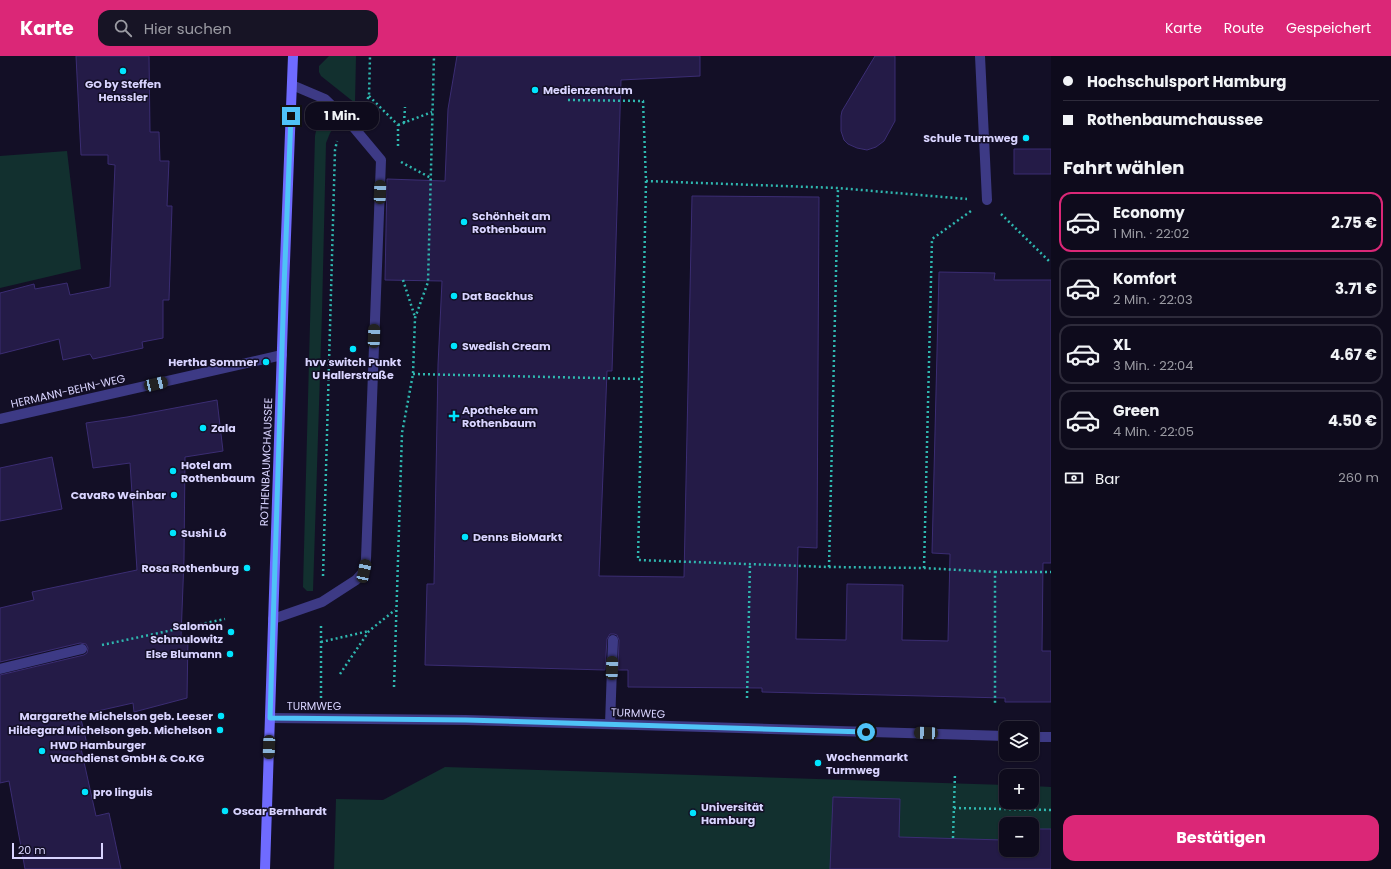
<!DOCTYPE html>
<html lang="de">
<head>
<meta charset="utf-8">
<style>
  :root { --surface:#0e0b1c; --page:#171425; --text:#f1f3f6; --muted:#9b9ba3; --line:#2e2b3b; --accent:#db2777 }
  body { margin:0; font-family:Poppins,sans-serif; background:var(--page); color:var(--text); height:100vh; display:flex; flex-direction:column; font-size:15px; white-space:nowrap }
  * { box-sizing:border-box; margin:0 }
  p { font-size:13px; color:var(--muted) }
  .icon { flex:none; width:22px; height:22px; fill:none; stroke:currentColor; stroke-width:2; stroke-linecap:round; stroke-linejoin:round }
  .map { position:relative; flex:1; overflow:hidden }
  .details { display:flex; flex-direction:column; background:var(--surface); width:340px }
  .details>* { flex:none }
  .top-card { display:grid; align-content:center; height:88px; padding:0 12px; background:var(--surface) }
  .tools { position:absolute; left:999px; top:665px; display:grid; gap:8px }
  .tools a { display:grid; place-items:center; width:40px; height:40px; border-radius:8px; background:var(--surface); box-shadow:0 1px 3px #0004,0 0 0 1px var(--line); font-size:20px }
  .scale { position:absolute; left:12px; bottom:10px; width:91px; box-sizing:border-box; padding-left:4px; border:2px solid #d9d4ff; border-top:0; font-size:11px; line-height:14px; white-space:nowrap; color:#d9d4ff; -webkit-text-stroke:3px #130f26; paint-order:stroke }
  .end { position:absolute; width:18px; height:18px; margin:-9px; border:5px solid #4fc3f7; background:#111; box-shadow:0 0 0 2px #111 }
  .from { border-radius:50% }
  .bubble { position:absolute; height:28px; border-radius:12px; background:var(--surface); box-shadow:0 1px 3px #0004,0 0 0 1px var(--line); font-size:13px; font-weight:700; line-height:28px; text-align:center }
  .car { position:absolute; width:12px; height:24px; margin:-12px -6px; border-radius:5px; box-shadow:0 0 3px 1px #0007; background:linear-gradient(#222 24%,#8ab4d8 0 40%,#222 0 76%,#8ab4d8 0 86%,#222 0) }
  .top-card b { display:flex; align-items:center; gap:14px; height:38px; font-size:15px }
  .top-card b+b { border-top:1px solid var(--line) }
  .top-card i { width:10px; height:10px; background:var(--text) }
  ul { padding:0; list-style:none }
  li { display:flex; align-items:center; gap:12px; height:60px; margin:0 8px 6px; padding:0 4px; border:2px solid var(--line); border-radius:12px }
  li div { flex:1 }
  li b { display:block; font-size:15px }
  li em { font-style:normal; font-weight:700 }
  li.on { border-color:var(--accent) }
  li>.icon { width:36px; height:36px; stroke-width:1.5 }
  h2 { padding:0 12px; font-size:18px; line-height:48px }
  .pay { display:flex; align-items:center; gap:10px; height:44px; padding:0 12px; font-size:15px }
  .pay p { margin-inline-start:auto }
  .cta { display:flex; gap:8px; margin-top:auto; padding:8px 12px }
  .cta a { flex:1; height:46px; border-radius:12px; background:var(--accent); color:#fff; font-size:16px; font-weight:700; line-height:46px; text-align:center }
  header { display:flex; align-items:center; gap:24px; box-sizing:border-box; height:56px; padding:0 20px; background:var(--accent); color:#fff }
  header strong { font-size:19px }
  nav { display:flex; gap:22px; margin-inline-start:auto; font-size:14px }
  .search { width:280px; height:36px; background:var(--page); display:flex; align-items:center; gap:10px; box-sizing:border-box; padding:0 14px; border-radius:12px; color:var(--muted); font-size:15px }
  main { display:flex; flex:1; min-height:0 }
  .map>svg:first-child { display:block }
  .green { fill:#12302f; fill-rule:evenodd }
  .building { fill:#241b47; stroke:#3b2d73 }
  .lines { fill:none; stroke-linecap:round; stroke-linejoin:round }
  .path { stroke:#2fb8b0; stroke-width:2.5; stroke-dasharray:2 3; stroke-linecap:butt }
  .lane { stroke:#3d3a85; stroke-width:10 }
  .street { stroke:#3d3a85; stroke-width:10 }
  .secondary { stroke:#6f6bff; stroke-width:10 }
  .route { stroke:#4fc3f7; stroke-width:5 }
  .poi-dot { fill:#00e5ff; stroke:#130f26; stroke-width:1.5 }
  .labels { text-anchor:middle; dominant-baseline:central; stroke-width:3; stroke-linejoin:round; paint-order:stroke }
  .poi-label { font-size:11px; font-weight:bold; fill:#d9d4ff; stroke:#130f26; text-anchor:start }
  .street-label { font-size:11px; fill:#d9d4ff; stroke:#130f26 }
</style>
</head>
<body>
<header>
<strong>Karte</strong>
<div class="search"><svg class="icon" aria-label="search" viewBox="0 0 24 24"><circle cx="10" cy="10" r="6"/><path d="M15 15l6 6"/></svg>Hier suchen</div>
<nav><a>Karte</a><a>Route</a><a>Gespeichert</a></nav>
</header>
<main>
<div class="map">
<svg width="1051" height="813" viewBox="0 0 1051 813">
  <rect width="100%" height="100%" fill="#130f26"/>
  <path class="green" d="M329 0H356L355 47 321 20 319 16V10Z
    M326 63 335 70 330 77 326 87 322 256 313 535H307L303 531 315 80 317 70 321 64Z
    M67 95 81 213 0 232V100Z
    M445 711 1006 729V746H1032V730L1051 731V813H334L336 743 383 744ZM1006 768H1032V794H1006Z"/>
  <path class="building" d="M76 0H149L150 76H159L160 105H169L167 150H172L169 244H163V282L142 286 143 292 93 303 90 298 63 304 59 283 0 298V237L34 228 35 233 67 227 70 239 110 231 115 109 108 108V99H81Z
    M457 0H700V20L621 24 612 315H607L599 520 684 521 692 140 819 141 817 492 798 491 796 583 846 584 847 528 903 529 902 584 948 585 950 498 932 497 939 216 995 217 994 224H1051V507H1043L1042 595H1051V646H1005V642L762 636V632L628 631V614H618L619 584 617 579 614 578H610L607 583 605 614 425 609 427 528H434L438 309 442 225 385 224 387 123 445 125 448 53Z
    M875 0H895V65L884 85 876 91 867 94 857 92 848 88 844 84 841 75V60L842 55Z
    M1014 93H1051V118H1014Z
    M217 344 223 395 185 401 184 503 181 581 188 580 187 642 134 656 133 647 80 659 87 688H80L96 760 109 757 121 813H25L9 725 0 727V619L84 599 87 597 88 592 86 588 80 587 0 606V552L34 544 32 536 137 514 130 407 93 412 86 367 127 361Z
    M52 401 62 453 0 465V412Z
    M833 741 900 743 899 781 1003 784V772H1006V794H1032V773H1051V813H830Z"/>
  <g class="lines">
    <path class="path" d="M369 40 398 69V91
      M568 44 643 45 646 125 838 132 967 143
      M363 52 369 40 370 0
      M404 67 405 51
      M398 69 432 56
      M401 106 431 122
      M646 125 638 504 829 511 924 512 995 516V649
      M1001 158 1051 207
      M403 224 415 261
      M413 318 642 323
      M829 511 838 132
      M924 512 932 183 971 155
      M995 516H1051
      M323 520 335 94 337 85
      M321 586 369 575
      M102 589 225 563
      M340 618 369 575 395 554
      M394 631 402 377 413 318 415 262 428 226 434 0
      M321 642V569
      M747 642 750 508
      M954 752 1051 754
      M953 782 955 717"/>
    <path class="lane" d="M980 0 987 144
      M273 563 322 546 356 524 364 515 366 503 381 104 350 67 325 43 292 29
      M0 613 82 593
      M610 668 613 584"/>
    <path class="street" d="M0 363 282 299
      M270 662 466 664 1006 680
      M1032 681H1051"/>
    <path class="secondary" d="M265 813 284 231 293 0"/>
  </g>
  <g class="lines">
    <path class="route" d="M291 60 284 231 270 662 466 664 866 676"/>
  </g>
  <g class="poi-dot">
    <circle cx="123" cy="15" r="4"/>
    <circle cx="535" cy="34" r="4"/>
    <circle cx="1026" cy="82" r="4"/>
    <circle cx="464" cy="166" r="4"/>
    <circle cx="454" cy="240" r="4"/>
    <circle cx="454" cy="290" r="4"/>
    <circle cx="353" cy="293" r="4"/>
    <circle cx="266" cy="306" r="4"/>
    <path d="M452 354h4v4h4v4h-4v4h-4v-4h-4v-4h4z"/>
    <circle cx="203" cy="372" r="4"/>
    <circle cx="173" cy="415" r="4"/>
    <circle cx="174" cy="439" r="4"/>
    <circle cx="173" cy="477" r="4"/>
    <circle cx="465" cy="481" r="4"/>
    <circle cx="247" cy="512" r="4"/>
    <circle cx="231" cy="576" r="4"/>
    <circle cx="230" cy="598" r="4"/>
    <circle cx="221" cy="660" r="4"/>
    <circle cx="220" cy="674" r="4"/>
    <circle cx="42" cy="695" r="4"/>
    <circle cx="818" cy="707" r="4"/>
    <circle cx="85" cy="736" r="4"/>
    <circle cx="225" cy="755" r="4"/>
    <circle cx="693" cy="757" r="4"/>
  </g>
  <g class="labels">
    <g class="poi-label">
      <text x="123" y="28" text-anchor="middle">GO by Steffen<tspan x="123" dy="13">Henssler</tspan></text>
      <text x="543" y="34">Medienzentrum</text>
      <text x="1018" y="82" text-anchor="end">Schule Turmweg</text>
      <text x="472" y="160">Schönheit am<tspan x="472" dy="13">Rothenbaum</tspan></text>
      <text x="462" y="240">Dat Backhus</text>
      <text x="462" y="290">Swedish Cream</text>
      <text x="258" y="306" text-anchor="end">Hertha Sommer</text>
      <text x="353" y="306" text-anchor="middle">hvv switch Punkt<tspan x="353" dy="13">U Hallerstraße</tspan></text>
      <text x="462" y="354">Apotheke am<tspan x="462" dy="13">Rothenbaum</tspan></text>
      <text x="211" y="372">Zala</text>
      <text x="181" y="409">Hotel am<tspan x="181" dy="13">Rothenbaum</tspan></text>
      <text x="166" y="439" text-anchor="end">CavaRo Weinbar</text>
      <text x="181" y="477">Sushi Lô</text>
      <text x="473" y="481">Denns BioMarkt</text>
      <text x="239" y="512" text-anchor="end">Rosa Rothenburg</text>
      <text x="223" y="570" text-anchor="end">Salomon<tspan x="223" dy="13">Schmulowitz</tspan></text>
      <text x="222" y="598" text-anchor="end">Else Blumann</text>
      <text x="213" y="660" text-anchor="end">Margarethe Michelson geb. Leeser</text>
      <text x="212" y="674" text-anchor="end">Hildegard Michelson geb. Michelson</text>
      <text x="50" y="689">HWD Hamburger<tspan x="50" dy="13">Wachdienst GmbH &amp; Co.KG</tspan></text>
      <text x="826" y="701">Wochenmarkt<tspan x="826" dy="13">Turmweg</tspan></text>
      <text x="93" y="736">pro linguis</text>
      <text x="701" y="751">Universität<tspan x="701" dy="13">Hamburg</tspan></text>
      <text x="233" y="755">Oscar Bernhardt</text>
    </g>
    <g class="street-label">
      <text transform="translate(68 335) rotate(-13)">HERMANN-BEHN-WEG</text>
      <text transform="translate(266 406) rotate(-88)">ROTHENBAUMCHAUSSEE</text>
      <text x="314" y="650">TURMWEG</text>
      <text transform="translate(638 657) rotate(2)">TURMWEG</text>
    </g>
  </g>
</svg>
<div class="tools">
<a><svg class="icon" aria-label="layers" viewBox="0 0 24 24"><path d="M12 4l9 5-9 5-9-5zM3 14l9 5 9-5"/></svg></a>
<a>+</a>
<a>−</a>
</div>
<div class="scale">20 m</div>
<i class="end from" style="left:866px;top:676px"></i>
<i class="end" style="left:291px;top:60px"></i>
<div class="bubble" style="left:305px;top:46px;width:74px">1 Min.</div>
<i class="car" style="left:380px;top:136px;rotate:2deg"></i>
<i class="car" style="left:374px;top:280px;rotate:2deg"></i>
<i class="car" style="left:156px;top:328px;rotate:77deg"></i>
<i class="car" style="left:364px;top:515px;rotate:12deg"></i>
<i class="car" style="left:612px;top:612px;rotate:2deg"></i>
<i class="car" style="left:926px;top:677px;rotate:272deg"></i>
<i class="car" style="left:269px;top:691px;rotate:182deg"></i>
</div>
<section class="details">
<div class="top-card">
<b><i class="from"></i>Hochschulsport Hamburg</b>
<b><i></i>Rothenbaumchaussee</b>
</div>
<h2>Fahrt wählen</h2>
<ul>
<li class="on"><svg class="icon" aria-label="car" viewBox="0 0 24 24"><path d="M5 17H2v-5l4-1 3-4h7l3 4 3 1v5h-3M9 17h6M6 11h13"/><circle cx="7" cy="17" r="2"/><circle cx="17" cy="17" r="2"/></svg><div><b>Economy</b><p>1 Min. · 22:02</p></div><em>2.75 €</em></li>
<li><svg class="icon" aria-label="car" viewBox="0 0 24 24"><path d="M5 17H2v-5l4-1 3-4h7l3 4 3 1v5h-3M9 17h6M6 11h13"/><circle cx="7" cy="17" r="2"/><circle cx="17" cy="17" r="2"/></svg><div><b>Komfort</b><p>2 Min. · 22:03</p></div><em>3.71 €</em></li>
<li><svg class="icon" aria-label="car" viewBox="0 0 24 24"><path d="M5 17H2v-5l4-1 3-4h7l3 4 3 1v5h-3M9 17h6M6 11h13"/><circle cx="7" cy="17" r="2"/><circle cx="17" cy="17" r="2"/></svg><div><b>XL</b><p>3 Min. · 22:04</p></div><em>4.67 €</em></li>
<li><svg class="icon" aria-label="car" viewBox="0 0 24 24"><path d="M5 17H2v-5l4-1 3-4h7l3 4 3 1v5h-3M9 17h6M6 11h13"/><circle cx="7" cy="17" r="2"/><circle cx="17" cy="17" r="2"/></svg><div><b>Green</b><p>4 Min. · 22:05</p></div><em>4.50 €</em></li>
</ul>
<div class="pay"><svg class="icon" aria-label="cash" viewBox="0 0 24 24"><path d="M3 7h18v10H3z"/><circle cx="12" cy="12" r="2"/></svg>Bar<p>260 m</p></div>
<div class="cta"><a>Bestätigen</a></div>
</section>
</main>
</body>
</html>
